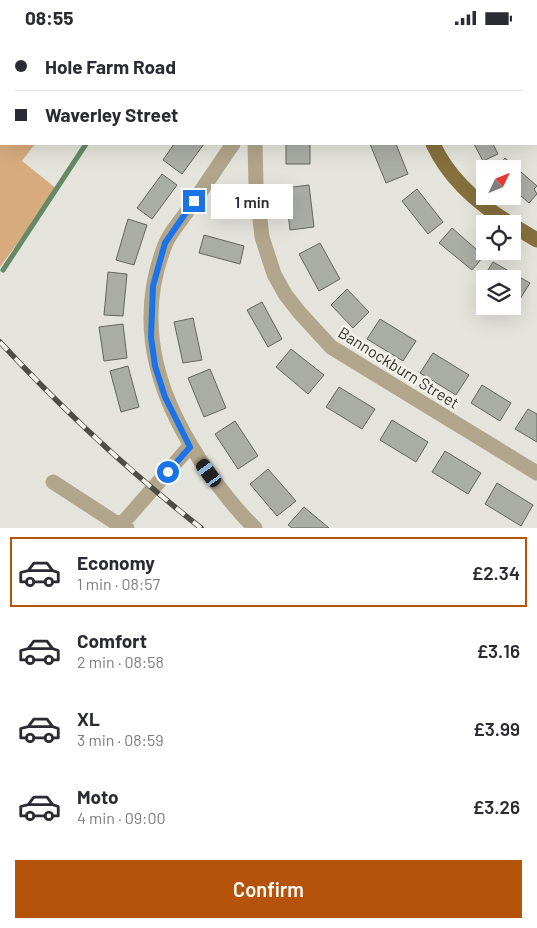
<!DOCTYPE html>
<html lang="en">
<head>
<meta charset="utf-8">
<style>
  :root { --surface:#fff; --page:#f2f2f3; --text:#2b2b33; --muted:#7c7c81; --line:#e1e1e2; --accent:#b45309 }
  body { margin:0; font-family:Barlow,sans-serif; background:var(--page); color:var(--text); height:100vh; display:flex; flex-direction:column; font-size:19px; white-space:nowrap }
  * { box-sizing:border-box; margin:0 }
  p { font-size:16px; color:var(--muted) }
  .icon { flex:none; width:28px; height:28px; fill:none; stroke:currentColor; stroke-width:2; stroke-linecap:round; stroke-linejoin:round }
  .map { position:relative; height:493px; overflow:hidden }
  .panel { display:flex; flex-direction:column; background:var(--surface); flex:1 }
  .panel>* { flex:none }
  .guide { position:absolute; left:0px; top:0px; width:538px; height:110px; box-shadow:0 5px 20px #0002; display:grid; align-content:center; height:110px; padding:0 15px; background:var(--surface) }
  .needle { width:32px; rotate:47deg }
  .buttons { position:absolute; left:476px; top:125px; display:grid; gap:10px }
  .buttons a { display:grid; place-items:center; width:45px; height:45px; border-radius:0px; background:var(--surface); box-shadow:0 5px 20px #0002; font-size:25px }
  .end { position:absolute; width:22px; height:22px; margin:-11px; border:6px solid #1a73e8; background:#fff; box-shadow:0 0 0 2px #fff }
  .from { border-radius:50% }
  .bubble { position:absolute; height:35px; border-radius:0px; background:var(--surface); box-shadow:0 5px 20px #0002; font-size:16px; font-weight:600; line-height:35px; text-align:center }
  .car { position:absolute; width:15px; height:30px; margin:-15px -8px; border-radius:6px; box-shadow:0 0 4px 1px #0007; background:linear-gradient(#222 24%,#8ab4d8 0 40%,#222 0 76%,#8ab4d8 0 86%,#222 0) }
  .guide b { display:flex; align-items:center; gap:18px; height:48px; font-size:19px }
  .guide b+b { border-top:1px solid var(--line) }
  .guide i { width:12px; height:12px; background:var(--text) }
  ul { padding:9px 0 0; list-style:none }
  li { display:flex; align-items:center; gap:15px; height:70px; margin:0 10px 8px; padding:0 5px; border:2px solid transparent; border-radius:0px }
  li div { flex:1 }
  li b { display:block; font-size:19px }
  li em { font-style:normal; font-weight:600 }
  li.active { border-color:var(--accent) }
  li>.icon { width:45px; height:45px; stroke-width:1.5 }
  .primary-button { display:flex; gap:10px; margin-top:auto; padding:10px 15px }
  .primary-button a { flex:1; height:58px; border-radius:0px; background:var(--accent); color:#fff; font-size:20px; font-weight:600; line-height:58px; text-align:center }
  .status { display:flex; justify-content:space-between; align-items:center; height:35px; padding:0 25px; background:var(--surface); direction:ltr }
  .status svg { height:14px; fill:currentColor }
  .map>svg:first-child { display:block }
  .green { fill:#d7ab7d }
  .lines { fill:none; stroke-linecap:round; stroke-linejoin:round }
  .stream { stroke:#658967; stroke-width:5 }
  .building { fill:#aaada6; stroke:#63665f }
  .minor { stroke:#b1a58b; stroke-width:15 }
  .major { stroke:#86703d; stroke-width:15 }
  .rail-casing { stroke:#4d4d48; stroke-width:5.5 }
  .rail { stroke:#f2f2e9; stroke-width:4; stroke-dasharray:11; stroke-linecap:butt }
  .route { stroke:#1a73e8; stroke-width:6 }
  .labels { text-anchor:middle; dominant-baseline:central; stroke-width:5; stroke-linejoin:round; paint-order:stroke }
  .street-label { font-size:16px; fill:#373733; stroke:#f2f2e9 }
</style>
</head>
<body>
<div class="status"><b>08:55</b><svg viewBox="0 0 49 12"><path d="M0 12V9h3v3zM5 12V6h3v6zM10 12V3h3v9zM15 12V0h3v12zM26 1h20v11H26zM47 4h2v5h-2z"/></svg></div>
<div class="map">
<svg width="537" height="493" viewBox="0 0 537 493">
  <rect width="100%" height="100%" fill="#e4e4dc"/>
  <path class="green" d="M0 0H123L1 1V109H35L22 126 57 154 0 232Z"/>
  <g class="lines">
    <path class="stream" d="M170 1V0
      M3 235 86 109"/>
  </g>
  <path class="building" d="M174 109H204L182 139 163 125Z
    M286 109H310V129H286Z
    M370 109H396L408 139 386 148Z
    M474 109H493L498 119 483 126Z
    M505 123 537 151 534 154 537 159 529 168 512 153V134H496Z
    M162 139 177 150 152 184 137 173Z
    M309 150 314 192 290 195 285 153Z
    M417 154 443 187 428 199 402 166Z
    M128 184 147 190 134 230 116 225Z
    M452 193 484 221 472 235 439 208Z
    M204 200 244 211 240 229 199 218Z
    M320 208 340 244 319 256 299 219Z
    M493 227 530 248 520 264 512 260V244L483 243Z
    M108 237 127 239 123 281 104 280Z
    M347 254 369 277 353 293 331 270Z
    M262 267 282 304 268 312 247 275Z
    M193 283 202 325 183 328 174 287Z
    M380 284 416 306 403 326 367 304Z
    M123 289 127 323 104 326 99 292Z
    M291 314 324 340 308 359 276 332Z
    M433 318 469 340 456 360 420 338Z
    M128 331 139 372 121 377 110 336Z
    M210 334 226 373 204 382 188 343Z
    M482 350 511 368 500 386 471 368Z
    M339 352 375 374 362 394 326 372Z
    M528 374 537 379V407L515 394Z
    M392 385 428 407 416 427 380 405Z
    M235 386 258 421 238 434 215 399Z
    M445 416 481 438 468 459 432 437Z
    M268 434 296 466 277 481 250 449Z
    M497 448 533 470 521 491 485 469Z
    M304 472 329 493H292L288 490Z"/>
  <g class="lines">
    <path class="minor" d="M308 1 309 0
      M233 109C217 132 202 155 186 178 179 188 169 199 165 210 132 294 161 371 211 441 225 460 238 477 255 493
      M255 109 256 149 262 202 274 239 285 259 299 277 331 312 537 438
      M53 447 113 486 122 489
      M127 493 122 489 190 411"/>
    <path class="major" d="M418 1V0
      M433 109C449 144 478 169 511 189
      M512 190 537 205"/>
    <g class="rail-casing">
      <path id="rail" d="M0 307C62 374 130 437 201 493"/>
    </g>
    <use href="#rail" class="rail"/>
  </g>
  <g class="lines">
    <path class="route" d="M168 437 190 412 165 362 155 331 151 302 153 251 165 208 194 166"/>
  </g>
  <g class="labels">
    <g class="street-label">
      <text transform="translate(399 332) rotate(32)">Bannockburn Street</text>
    </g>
  </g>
</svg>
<div class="buttons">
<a><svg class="needle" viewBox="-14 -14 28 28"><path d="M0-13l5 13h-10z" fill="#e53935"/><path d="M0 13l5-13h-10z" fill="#7c7c81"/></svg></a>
<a><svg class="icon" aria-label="locate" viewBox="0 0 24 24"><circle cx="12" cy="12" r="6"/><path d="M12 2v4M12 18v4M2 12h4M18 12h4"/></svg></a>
<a><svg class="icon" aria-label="layers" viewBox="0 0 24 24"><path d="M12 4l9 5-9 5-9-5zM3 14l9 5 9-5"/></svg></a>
</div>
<i class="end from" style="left:168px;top:437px"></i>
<i class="end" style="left:194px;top:166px"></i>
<div class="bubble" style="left:211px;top:149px;width:82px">1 min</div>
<i class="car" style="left:209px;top:438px;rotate:324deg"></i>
<div class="guide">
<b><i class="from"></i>Hole Farm Road</b>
<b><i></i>Waverley Street</b>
</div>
</div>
<section class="panel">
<ul>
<li class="active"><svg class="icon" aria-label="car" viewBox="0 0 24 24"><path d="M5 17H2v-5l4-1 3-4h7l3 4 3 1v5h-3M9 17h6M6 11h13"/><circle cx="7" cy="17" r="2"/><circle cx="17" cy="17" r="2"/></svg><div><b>Economy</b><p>1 min · 08:57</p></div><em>£2.34</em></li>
<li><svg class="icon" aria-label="car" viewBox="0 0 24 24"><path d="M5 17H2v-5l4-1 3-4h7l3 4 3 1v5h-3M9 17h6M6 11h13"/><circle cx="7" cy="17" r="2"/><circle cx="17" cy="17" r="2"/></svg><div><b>Comfort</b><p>2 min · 08:58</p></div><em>£3.16</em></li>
<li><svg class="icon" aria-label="car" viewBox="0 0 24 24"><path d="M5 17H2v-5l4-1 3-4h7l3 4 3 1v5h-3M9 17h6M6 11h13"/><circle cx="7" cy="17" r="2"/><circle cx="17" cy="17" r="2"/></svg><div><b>XL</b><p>3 min · 08:59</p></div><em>£3.99</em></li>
<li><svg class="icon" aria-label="car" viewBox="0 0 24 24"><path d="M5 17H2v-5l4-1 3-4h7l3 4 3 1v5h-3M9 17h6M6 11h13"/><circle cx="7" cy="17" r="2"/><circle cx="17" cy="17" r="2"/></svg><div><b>Moto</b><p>4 min · 09:00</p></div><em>£3.26</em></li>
</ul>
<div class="primary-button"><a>Confirm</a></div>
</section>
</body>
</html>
